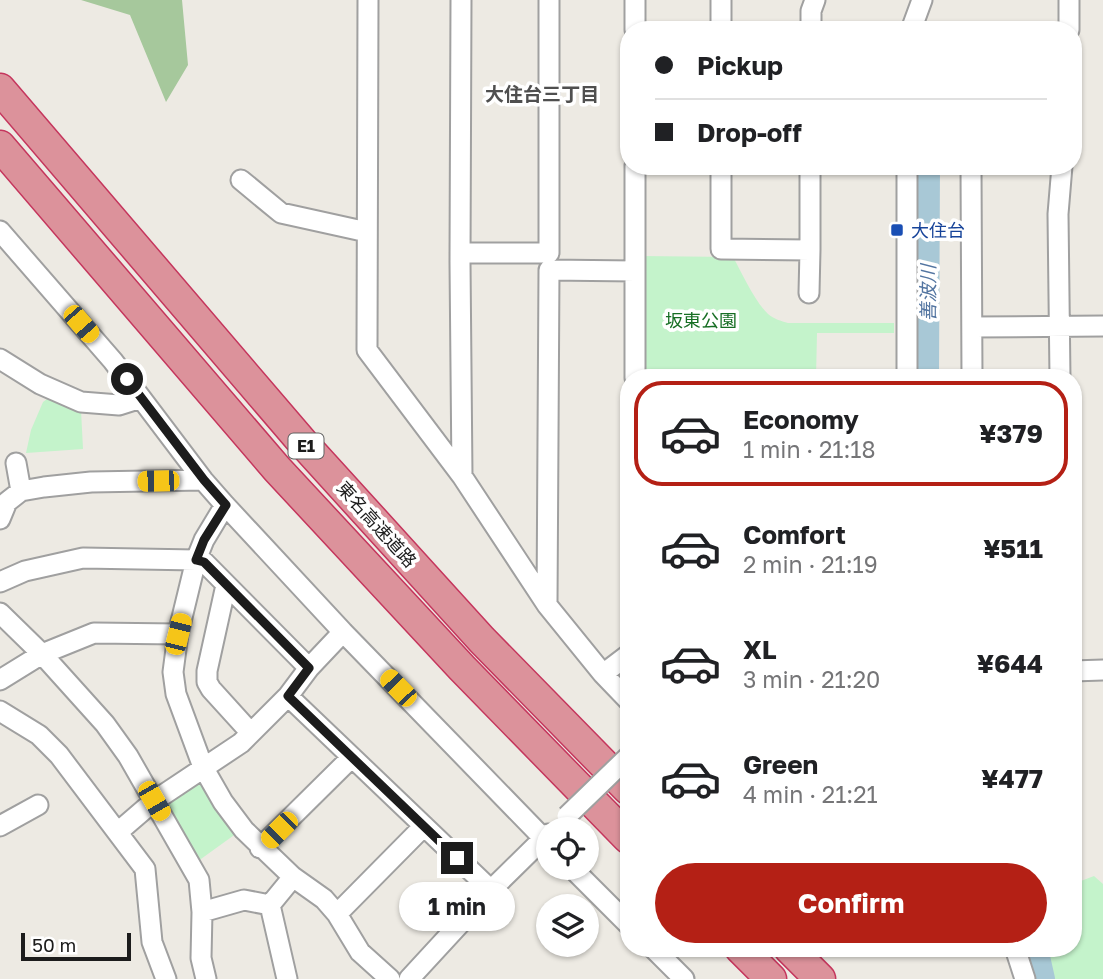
<!DOCTYPE html>
<html lang="en">
<head>
<meta charset="utf-8">
<style>
  :root { --surface:#fff; --page:#f6f6f6; --text:#202124; --muted:#757577; --line:#e0e0e0; --accent:#b42015 }
  body { margin:0; font-family:"Golos Text","Noto Sans JP",sans-serif; background:var(--page); color:var(--text); height:100vh; display:flex; flex-direction:column; font-size:26px; white-space:nowrap }
  * { box-sizing:border-box; margin:0 }
  p { font-size:23px; color:var(--muted) }
  .icon { flex:none; width:38px; height:38px; fill:none; stroke:currentColor; stroke-width:2; stroke-linecap:round; stroke-linejoin:round }
  .map { position:relative; flex:1; overflow:hidden }
  .panel { position:absolute; left:620px; top:369px; width:462px; height:588px; display:flex; flex-direction:column; background:var(--surface); border-radius:28px; box-shadow:0 2px 5px #0004 }
  .panel>* { flex:none }
  .banner { position:absolute; left:620px; top:21px; width:462px; height:154px; border-radius:28px; box-shadow:0 2px 5px #0004; display:grid; align-content:center; height:154px; padding:0 35px; background:var(--surface) }
  .tools { position:absolute; left:536px; top:817px; display:grid; gap:14px }
  .tools a { display:grid; place-items:center; width:63px; height:63px; border-radius:50%; background:var(--surface); box-shadow:0 2px 5px #0004; font-size:35px }
  .scale { position:absolute; left:21px; bottom:18px; width:110px; box-sizing:border-box; padding-left:7px; border:4px solid #1c1c1c; border-top:0; font-size:19px; line-height:24px; white-space:nowrap; color:#1c1c1c; -webkit-text-stroke:5px #fff; paint-order:stroke }
  .end { position:absolute; width:32px; height:32px; margin:-16px; border:9px solid #1c1c1c; background:#fff; box-shadow:0 0 0 4px #fff }
  .from { border-radius:50% }
  .bubble { position:absolute; height:49px; border-radius:24px; background:var(--surface); box-shadow:0 2px 5px #0004; font-size:23px; font-weight:700; line-height:49px; text-align:center }
  .car { position:absolute; width:21px; height:42px; margin:-21px -10px; border-radius:9px; box-shadow:0 0 5px 2px #0007; background:linear-gradient(#f5c518 24%,#345 0 40%,#f5c518 0 76%,#345 0 86%,#f5c518 0) }
  .banner b { display:flex; align-items:center; gap:24px; height:66px; font-size:26px }
  .banner b+b { border-top:2px solid var(--line) }
  .banner i { width:18px; height:18px; background:var(--text) }
  ul { padding:12px 0 0; list-style:none }
  li { display:flex; align-items:center; gap:21px; height:105px; margin:0 14px 10px; padding:0 21px; border:4px solid transparent; border-radius:28px }
  li div { flex:1 }
  li b { display:block; font-size:26px }
  li em { font-style:normal; font-weight:700 }
  li.current { border-color:var(--accent) }
  li>.icon { width:63px; height:63px; stroke-width:1.5 }
  .button { display:flex; gap:14px; margin-top:auto; padding:14px 35px }
  .button a { flex:1; height:80px; border-radius:42px; background:var(--accent); color:#fff; font-size:28px; font-weight:700; line-height:80px; text-align:center }
  .map>svg:first-child { display:block }
  .forest { fill:#a6c89c }
  .park { fill:#c4f3cb }
  .lines { fill:none; stroke-linecap:round; stroke-linejoin:round }
  .river { stroke:#a8c8d6; stroke-width:26 }
  .minor-casing { stroke:#a0a0a0; stroke-width:23 }
  .highway-casing { stroke:#c5365d; stroke-width:33 }
  .minor { stroke:#fff; stroke-width:19 }
  .highway { stroke:#dc929b; stroke-width:30 }
  .minor-bridge-casing { stroke:#a0a0a0; stroke-width:23; stroke-linecap:butt }
  .minor-bridge { stroke:#fff; stroke-width:19 }
  .route { stroke:#1c1c1c; stroke-width:9 }
  .transit-dot { fill:#1a4fb4; stroke:#fff; stroke-width:2.5 }
  .labels { text-anchor:middle; dominant-baseline:central; stroke-width:7; stroke-linejoin:round; paint-order:stroke }
  .shield { fill:#fff; stroke:#606060; stroke-width:2 }
  .shield-label { font-size:16px; font-weight:bold; fill:#1c1c1c }
  .transit-label { font-size:18px; fill:#164399; stroke:#fff; text-anchor:start }
  .park-label { font-size:18px; fill:#176e24; stroke:#fff }
  .street-label { font-size:18px; fill:#1c1c1c; stroke:#fff }
  .neighbourhood-label { font-size:19px; font-weight:bold; fill:#4f4f4f; stroke:#fff }
  .water-label { font-size:19px; font-style:italic; fill:#5375a1; stroke:#fff }
</style>
</head>
<body>
<div class="map">
<svg width="1103" height="979" viewBox="0 0 1103 979">
  <rect width="100%" height="100%" fill="#edeae3"/>
  <path class="forest" d="M81 0H182L188 65 166 102 130 15Z"/>
  <path class="park" d="M641 256 733 257C742 273 755 302 768 314 774 319 781 321 788 323H894V333H817L816 378H642Z
    M47 399 81 410 83 449 26 453 31 430 43 402Z
    M203 779 237 833 194 864 164 800Z
    M1094 876 1103 884V979H1037L1028 949 1073 948V884Z"/>
  <g class="lines">
    <path class="river" d="M926 378 927 166
      M1035 948 1042 979"/>
    <g class="minor-casing">
      <path id="minor" d="M368 0 367 350 462 476 547 605 603 674 628 700
        M461 0 460 262 462 476
        M721 0V30
        M1069 0V30
        M635 30V0
        M811 30V11L815 0
        M911 30 922 0
        M721 166V249L810 250V166
        M971 166 972 378
        M241 180 281 213 358 230H367
        M0 231 113 361 203 480 225 505 343 632 548 843
        M460 253H549V0
        M809 293 810 250
        M972 327 1103 326
        M0 359 40 384 81 402 119 405 141 398
        M635 378V166
        M907 378V166
        M1060 378 1058 214 1062 166
        M16 463 21 491
        M225 505 204 540 196 560 178 634 173 672 176 694 203 767 223 802 244 830 293 877 324 899 337 914 360 952 390 979
        M0 519 7 502 21 491 44 487 91 482 203 480
        M0 582 25 571 83 558 196 560 204 562 309 668
        M226 585 207 671V682L211 689 251 733
        M547 605 549 270 635 271
        M0 613 42 654 105 724 128 756 199 880 202 912 201 958 206 979
        M1073 671 1103 670
        M603 674 628 655
        M0 680 42 654 94 633 178 634
        M288 696 491 890
        M0 711 39 735 59 755 145 869 152 942 166 979
        M0 826 38 805
        M118 832 154 801 241 743 288 696 309 668 343 632
        M260 848 352 757
        M572 868 628 924
        M270 905 287 979
        M202 912 244 900 270 905 293 877
        M337 914 424 826
        M653 948 684 979
        M1015 948 1025 979
        M409 979 491 890 548 834"/>
    </g>
    <g class="highway-casing">
      <path id="highway" d="M0 89 303 443 482 640 628 789
        M0 146 277 469 462 668 628 838
        M740 948 771 979
        M789 948 820 979"/>
    </g>
    <use href="#minor" class="minor"/>
    <use href="#highway" class="highway"/>
    <g class="minor-bridge-casing">
      <path id="minor-bridge" d="M567 816 628 757"/>
    </g>
    <use href="#minor-bridge" class="minor-bridge"/>
  </g>
  <g class="lines">
    <path class="route" d="M127 379 204 480 226 505 204 540 196 560 204 562 309 668 288 696 457 858"/>
  </g>
  <rect class="transit-dot" x="890" y="223" width="14" height="14" rx="3.5"/>
  <g class="labels">
    <rect class="shield" x="288.5" y="433.5" width="35" height="25" rx="5"/>
    <g class="shield-label">
      <text x="306" y="446">E1</text>
    </g>
    <g class="transit-label">
      <text x="911" y="230">大住台</text>
    </g>
    <g class="park-label">
      <text x="701" y="320">坂東公園</text>
    </g>
    <g class="street-label">
      <text transform="translate(377 524) rotate(48)">東名高速道路</text>
    </g>
    <g class="neighbourhood-label">
      <text x="542" y="93">大住台三丁目</text>
    </g>
    <g class="water-label">
      <text transform="translate(927 293) rotate(-90)">善波川</text>
    </g>
  </g>
</svg>
<div class="tools">
<a><svg class="icon" aria-label="locate" viewBox="0 0 24 24"><circle cx="12" cy="12" r="6"/><path d="M12 2v4M12 18v4M2 12h4M18 12h4"/></svg></a>
<a><svg class="icon" aria-label="layers" viewBox="0 0 24 24"><path d="M12 4l9 5-9 5-9-5zM3 14l9 5 9-5"/></svg></a>
</div>
<div class="scale">50 m</div>
<i class="end from" style="left:127px;top:379px"></i>
<i class="end" style="left:457px;top:858px"></i>
<div class="bubble" style="left:399px;top:882px;width:116px">1 min</div>
<i class="car" style="left:81px;top:324px;rotate:139deg"></i>
<i class="car" style="left:158px;top:481px;rotate:269deg"></i>
<i class="car" style="left:178px;top:634px;rotate:14deg"></i>
<i class="car" style="left:398px;top:688px;rotate:316deg"></i>
<i class="car" style="left:154px;top:801px;rotate:150deg"></i>
<i class="car" style="left:279px;top:830px;rotate:225deg"></i>
<div class="banner">
<b><i class="from"></i>Pickup</b>
<b><i></i>Drop-off</b>
</div>
<section class="panel">
<ul>
<li class="current"><svg class="icon" aria-label="car" viewBox="0 0 24 24"><path d="M5 17H2v-5l4-1 3-4h7l3 4 3 1v5h-3M9 17h6M6 11h13"/><circle cx="7" cy="17" r="2"/><circle cx="17" cy="17" r="2"/></svg><div><b>Economy</b><p>1 min · 21:18</p></div><em>¥379</em></li>
<li><svg class="icon" aria-label="car" viewBox="0 0 24 24"><path d="M5 17H2v-5l4-1 3-4h7l3 4 3 1v5h-3M9 17h6M6 11h13"/><circle cx="7" cy="17" r="2"/><circle cx="17" cy="17" r="2"/></svg><div><b>Comfort</b><p>2 min · 21:19</p></div><em>¥511</em></li>
<li><svg class="icon" aria-label="car" viewBox="0 0 24 24"><path d="M5 17H2v-5l4-1 3-4h7l3 4 3 1v5h-3M9 17h6M6 11h13"/><circle cx="7" cy="17" r="2"/><circle cx="17" cy="17" r="2"/></svg><div><b>XL</b><p>3 min · 21:20</p></div><em>¥644</em></li>
<li><svg class="icon" aria-label="car" viewBox="0 0 24 24"><path d="M5 17H2v-5l4-1 3-4h7l3 4 3 1v5h-3M9 17h6M6 11h13"/><circle cx="7" cy="17" r="2"/><circle cx="17" cy="17" r="2"/></svg><div><b>Green</b><p>4 min · 21:21</p></div><em>¥477</em></li>
</ul>
<div class="button"><a>Confirm</a></div>
</section>
</div>
</body>
</html>
